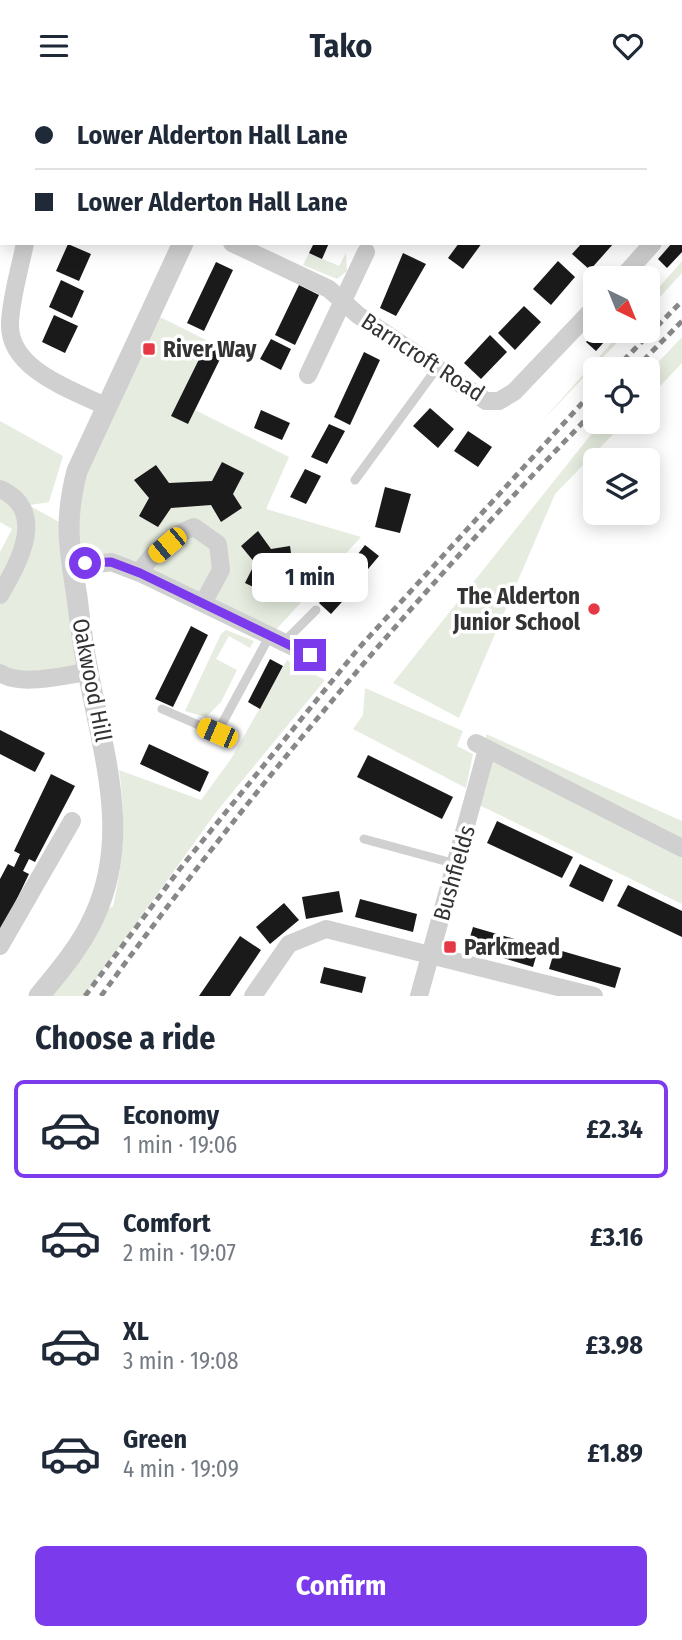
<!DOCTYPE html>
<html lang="en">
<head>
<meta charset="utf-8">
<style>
  :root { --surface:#fff; --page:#f2f2f3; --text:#1f2937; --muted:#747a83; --line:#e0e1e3; --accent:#7c3aed }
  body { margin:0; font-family:"Fira Sans Condensed",sans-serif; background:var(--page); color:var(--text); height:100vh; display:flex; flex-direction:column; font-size:26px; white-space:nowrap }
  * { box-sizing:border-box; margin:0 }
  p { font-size:23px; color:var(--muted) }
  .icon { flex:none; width:38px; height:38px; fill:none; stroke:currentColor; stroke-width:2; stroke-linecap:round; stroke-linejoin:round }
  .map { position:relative; height:905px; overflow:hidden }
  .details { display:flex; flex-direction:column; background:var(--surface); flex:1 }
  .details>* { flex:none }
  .hud { position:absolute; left:0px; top:0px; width:682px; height:154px; box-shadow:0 4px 18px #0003; display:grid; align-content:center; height:154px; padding:0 35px; background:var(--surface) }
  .needle { width:46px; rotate:137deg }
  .tools { position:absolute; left:583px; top:175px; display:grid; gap:14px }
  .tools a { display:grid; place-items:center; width:77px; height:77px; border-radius:10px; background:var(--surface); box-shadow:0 4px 18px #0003; font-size:35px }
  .end { position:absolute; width:32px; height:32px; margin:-16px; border:9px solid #7c3aed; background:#fff; box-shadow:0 0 0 4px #fff }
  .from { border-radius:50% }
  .bubble { position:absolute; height:49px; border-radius:10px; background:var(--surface); box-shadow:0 4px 18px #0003; font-size:23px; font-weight:700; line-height:49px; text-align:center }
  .car { position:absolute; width:21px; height:42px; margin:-21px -10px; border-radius:9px; box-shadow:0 0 5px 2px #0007; background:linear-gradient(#f5c518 24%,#345 0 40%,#f5c518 0 76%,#345 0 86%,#f5c518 0) }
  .hud b { display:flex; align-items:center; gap:24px; height:66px; font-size:26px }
  .hud b+b { border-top:2px solid var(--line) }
  .hud i { width:18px; height:18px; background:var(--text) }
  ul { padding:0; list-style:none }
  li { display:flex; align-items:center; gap:21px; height:98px; margin:0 14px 10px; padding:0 21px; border:4px solid transparent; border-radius:10px }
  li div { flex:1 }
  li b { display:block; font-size:26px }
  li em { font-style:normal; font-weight:700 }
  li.active { border-color:var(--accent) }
  li>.icon { width:63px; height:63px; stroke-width:1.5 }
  h2 { padding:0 35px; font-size:32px; line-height:84px }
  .cta { display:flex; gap:14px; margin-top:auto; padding:14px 35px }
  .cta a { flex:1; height:80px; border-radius:10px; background:var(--accent); color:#fff; font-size:28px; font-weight:700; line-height:80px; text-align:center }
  header { display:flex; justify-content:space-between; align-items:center; height:91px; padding:0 35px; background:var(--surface); font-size:32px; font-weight:700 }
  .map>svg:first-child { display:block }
  .green { fill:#e6ecdf }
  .building { fill:#1a1a1a }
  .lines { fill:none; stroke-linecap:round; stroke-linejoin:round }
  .service { stroke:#d0d0d0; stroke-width:9 }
  .minor { stroke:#d0d0d0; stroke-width:18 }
  .tertiary { stroke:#d0d0d0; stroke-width:21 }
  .rail { stroke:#888; stroke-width:5; stroke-dasharray:7 5; stroke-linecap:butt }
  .route { stroke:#7c3aed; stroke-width:9 }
  .poi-dot { fill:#e63946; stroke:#fff; stroke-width:2.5 }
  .labels { text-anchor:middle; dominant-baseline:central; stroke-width:7; stroke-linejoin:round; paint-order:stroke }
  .poi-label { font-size:23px; font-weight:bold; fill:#333; stroke:#fff; text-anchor:start }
  .street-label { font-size:23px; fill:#333; stroke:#fff }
</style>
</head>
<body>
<header><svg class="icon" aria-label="menu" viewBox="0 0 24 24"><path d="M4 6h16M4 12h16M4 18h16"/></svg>Tako<svg class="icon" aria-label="heart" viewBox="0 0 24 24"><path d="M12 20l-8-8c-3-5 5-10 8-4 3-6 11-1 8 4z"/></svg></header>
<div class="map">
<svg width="682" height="905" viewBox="0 0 682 905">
  <rect width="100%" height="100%" fill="#fff"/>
  <path class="green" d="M309 162 339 175 346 162 347 180 337 188 303 174Z
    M682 170V182L648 219V209Z
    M152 222 208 250 172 325 188 333 195 319 289 366 266 418 361 446 271 544 207 511 224 480 205 438 143 472 75 473 71 411Z
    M622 240H628L541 331Z
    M682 246V272L648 308V282Z
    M0 330 63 365 49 411 30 414 18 399 0 389Z
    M601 331H625L555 403 459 627 393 592Z
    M0 398 68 436 88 581 0 582V461L12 438 0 431Z
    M185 439 218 453 203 512 144 475Z
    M226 539 254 550 250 557 229 545 216 568 237 579 221 611 206 626 185 620 221 543Z
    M287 569 325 589 217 720 84 905H39L94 827 113 815C124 768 126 727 119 679L201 709 231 668Z
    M365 597 463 640 457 655 473 663 466 697 353 638 363 624Z
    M486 643 682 730V813L475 712 487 658Z"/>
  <path class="building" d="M314 152H329L322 168 309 162Z
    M459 152H482L463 178 448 167Z
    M582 152H614L590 179 572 163Z
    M672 152H682V161L667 177 658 168Z
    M68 153 91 163 79 190 56 180Z
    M403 162 426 173 396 225 380 217Z
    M558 170 575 186 551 214 533 198Z
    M216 171 233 179 204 240 187 232Z
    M61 189 84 200 72 227 49 216Z
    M299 194 319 204 295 254 275 244Z
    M524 215 541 231 515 259 498 242Z
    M54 224 78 235 65 262 42 251Z
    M596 240H614L596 260 586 251Z
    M490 244 507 261 481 288 464 272Z
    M271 248 291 258 281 279 260 268Z
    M208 250 225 258 188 333 171 325Z
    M364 261 380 269 350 334 334 326Z
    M430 317 454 338 438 357 413 335Z
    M261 319 290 332 282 349 254 337Z
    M329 333 345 340 327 373 311 366Z
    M468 340 492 356 478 376 454 360Z
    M222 371 244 382 233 403 242 417 221 431 211 414 171 417 158 436 139 425 149 407 134 389 156 374 169 392 212 390Z
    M305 378 321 385 306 413 290 406Z
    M385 396 411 403 400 442 375 436Z
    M258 440 271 458 290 455 293 476 272 480 262 500 245 492 255 472 241 455Z
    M365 454 379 465 363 484 350 473Z
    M349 480 360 491 331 523 319 512Z
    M191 535 208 544 173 616 155 608Z
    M270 568 283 575 260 618 248 611Z
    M0 639 45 662 35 681 0 663Z
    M149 653 209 681 200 701 140 673Z
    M368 664 453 706 442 728 357 686Z
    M51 683 75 695 35 771 29 768 23 780 29 783 0 843V788L8 773 14 776 20 763 14 760Z
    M497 730 573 766 562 787 487 752Z
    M580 773 613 789 603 811 569 795Z
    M628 794 682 820V846L617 815Z
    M339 800 343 821 306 828 302 806Z
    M360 808 417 823 413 841 355 826Z
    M284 812 299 829 270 853 256 836Z
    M473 836 539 855 533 876 467 856Z
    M240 845 261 859 230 905H199Z
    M555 858 621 877 615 897 549 878Z
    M324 876 366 886 362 902 320 892Z"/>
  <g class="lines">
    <path class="service" d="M355 389 437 277
      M284 551 316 519
      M162 618 217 642 269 546
      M364 748 456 773"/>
    <path class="minor" d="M532 0 534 1
      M651 0 653 2
      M54 2V0
      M681 21 682 22
      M681 85 682 82
      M25 152C20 178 11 206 10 232 8 279 73 299 107 316
      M232 152 329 198 358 224 486 310H499L514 301 595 216
      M622 187 653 152
      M308 284 366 161
      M0 398C49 420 18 473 0 504
      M72 477 111 471 140 482 310 564
      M140 482C149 464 176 442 194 436L218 453 221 479 203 512
      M0 582C21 596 63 584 88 581
      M476 652 682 757
      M0 855 72 730
      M253 905 289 853 326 838 594 905
      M419 905 487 658"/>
    <path class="tertiary" d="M256 2 257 0
      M39 905C59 881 81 855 94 826 132 745 103 663 88 580 83 556 80 531 77 506 69 456 64 430 77 380L183 152"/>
    <path class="rail" d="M615 278 682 210
      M635 278 682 230
      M85 905 179 779 358 558 595 298
      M101 905C251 699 417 502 595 319"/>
  </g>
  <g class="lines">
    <path class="route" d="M85 472 111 471 140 482 310 564"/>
  </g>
  <g class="poi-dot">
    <rect x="142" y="251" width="14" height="14" rx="3.5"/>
    <circle cx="594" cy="518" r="7"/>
    <rect x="443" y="849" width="14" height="14" rx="3.5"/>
  </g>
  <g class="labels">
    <g class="poi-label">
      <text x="163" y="258">River Way</text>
      <text x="580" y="505" text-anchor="end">The Alderton<tspan x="580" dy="26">Junior School</tspan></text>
      <text x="464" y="856">Parkmead</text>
    </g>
    <g class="street-label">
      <text transform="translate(423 266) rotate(33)">Barncroft Road</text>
      <text transform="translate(92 589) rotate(79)">Oakwood Hill</text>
      <text transform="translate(454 782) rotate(-74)">Bushfields</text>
    </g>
  </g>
</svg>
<div class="tools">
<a><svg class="needle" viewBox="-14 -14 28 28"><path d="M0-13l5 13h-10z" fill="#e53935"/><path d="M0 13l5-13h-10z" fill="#747a83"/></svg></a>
<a><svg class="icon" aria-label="locate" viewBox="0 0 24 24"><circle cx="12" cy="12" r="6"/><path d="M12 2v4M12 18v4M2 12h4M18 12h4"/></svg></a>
<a><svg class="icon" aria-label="layers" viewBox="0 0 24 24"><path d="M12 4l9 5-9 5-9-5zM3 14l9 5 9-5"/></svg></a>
</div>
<i class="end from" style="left:85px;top:472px"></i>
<i class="end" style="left:310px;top:564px"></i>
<div class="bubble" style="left:252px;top:462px;width:116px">1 min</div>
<i class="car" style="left:167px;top:454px;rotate:230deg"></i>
<i class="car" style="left:217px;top:642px;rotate:293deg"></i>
<div class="hud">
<b><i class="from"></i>Lower Alderton Hall Lane</b>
<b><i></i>Lower Alderton Hall Lane</b>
</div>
</div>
<section class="details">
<h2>Choose a ride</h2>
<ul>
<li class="active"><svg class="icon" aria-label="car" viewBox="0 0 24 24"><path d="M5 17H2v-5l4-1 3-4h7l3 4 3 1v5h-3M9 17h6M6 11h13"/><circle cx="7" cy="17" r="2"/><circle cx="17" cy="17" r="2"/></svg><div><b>Economy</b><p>1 min · 19:06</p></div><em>£2.34</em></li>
<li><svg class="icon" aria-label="car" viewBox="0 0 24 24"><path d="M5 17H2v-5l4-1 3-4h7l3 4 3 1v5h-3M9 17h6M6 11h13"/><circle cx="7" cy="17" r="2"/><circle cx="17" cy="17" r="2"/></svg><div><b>Comfort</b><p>2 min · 19:07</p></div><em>£3.16</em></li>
<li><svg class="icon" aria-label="car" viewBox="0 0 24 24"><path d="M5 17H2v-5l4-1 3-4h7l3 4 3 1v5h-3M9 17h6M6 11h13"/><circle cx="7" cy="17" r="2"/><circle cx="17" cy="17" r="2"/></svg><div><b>XL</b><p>3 min · 19:08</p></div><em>£3.98</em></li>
<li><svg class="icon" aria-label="car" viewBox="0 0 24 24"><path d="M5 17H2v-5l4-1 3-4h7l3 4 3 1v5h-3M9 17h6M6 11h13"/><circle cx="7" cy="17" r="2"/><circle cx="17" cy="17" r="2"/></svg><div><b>Green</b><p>4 min · 19:09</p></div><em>£1.89</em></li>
</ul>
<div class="cta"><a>Confirm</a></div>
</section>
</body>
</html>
